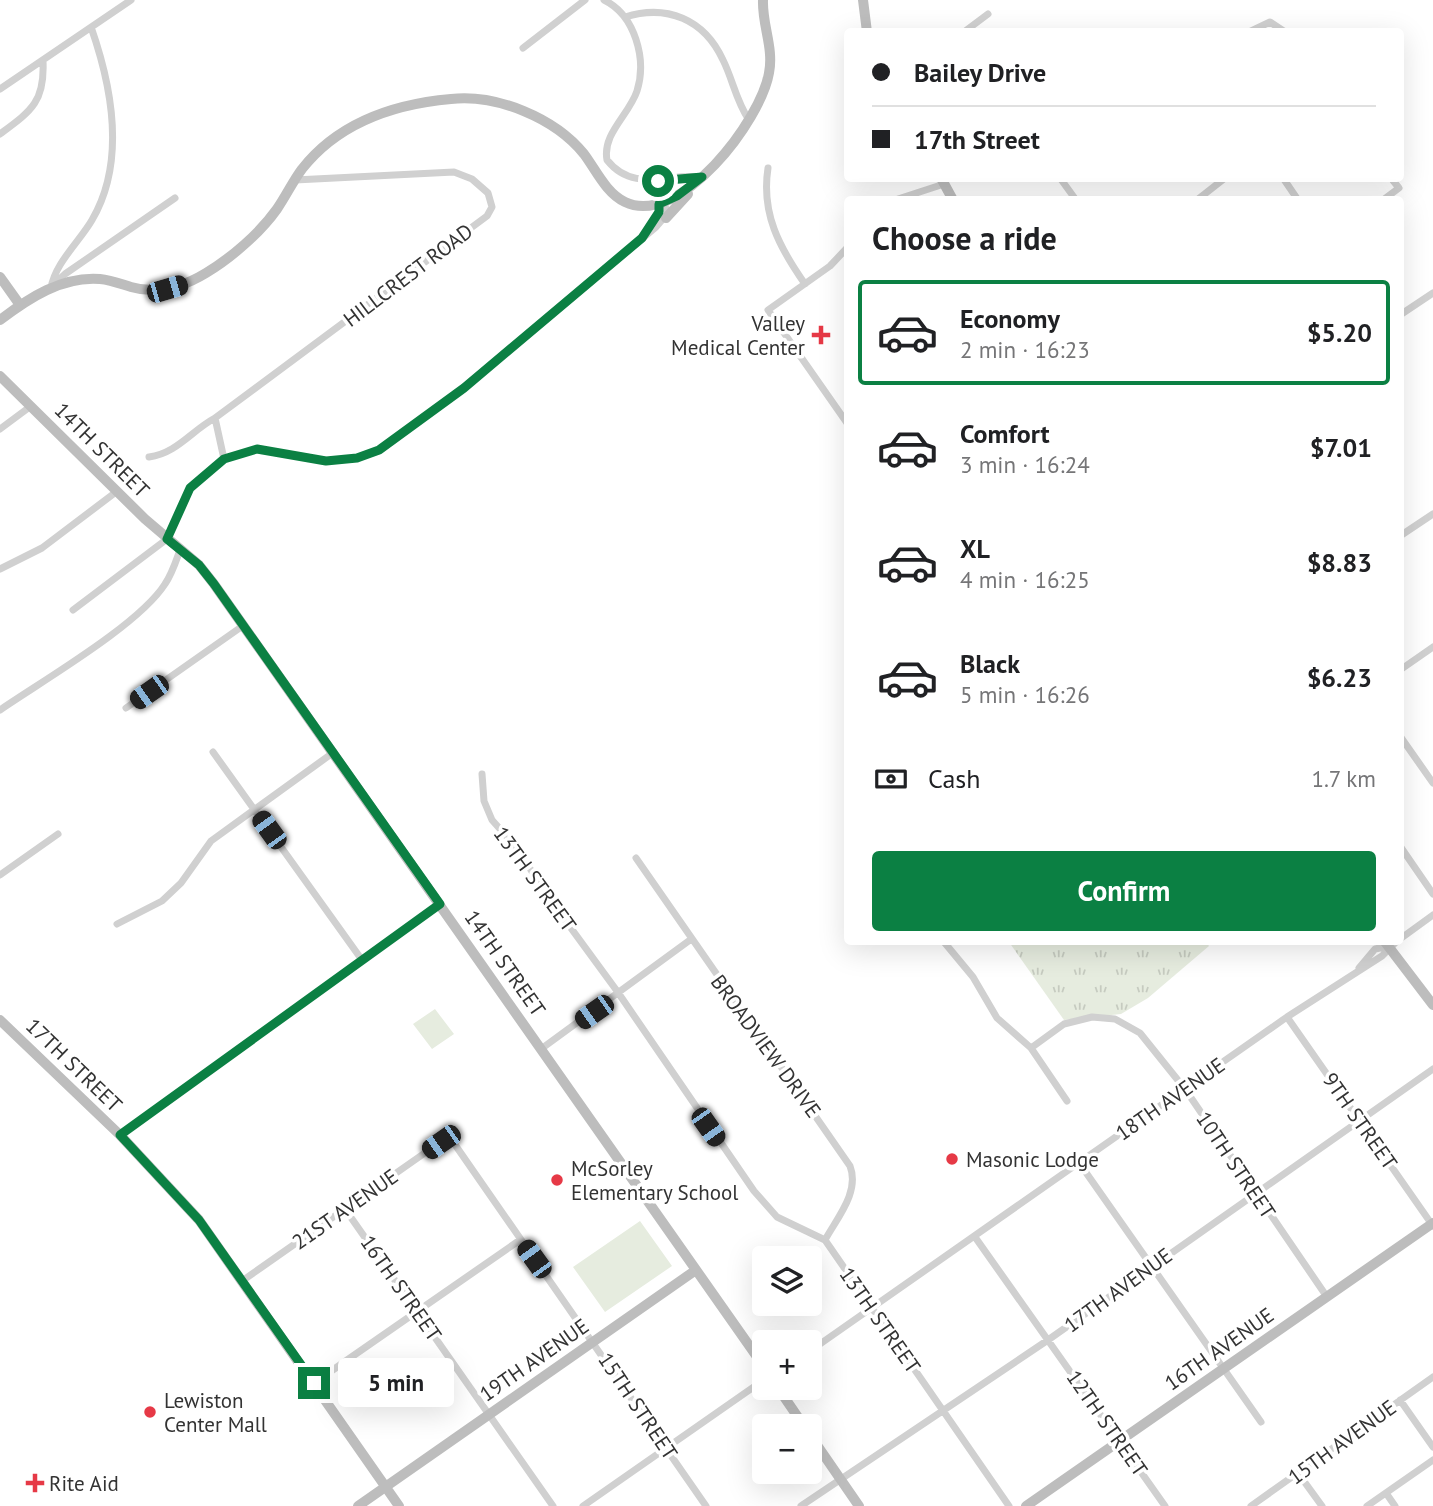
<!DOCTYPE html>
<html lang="en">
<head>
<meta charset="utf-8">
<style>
  :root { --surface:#fff; --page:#f6f6f6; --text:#202124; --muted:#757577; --line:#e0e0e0; --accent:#0b8043 }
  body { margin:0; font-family:"PT Sans",sans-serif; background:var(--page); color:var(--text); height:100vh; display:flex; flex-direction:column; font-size:26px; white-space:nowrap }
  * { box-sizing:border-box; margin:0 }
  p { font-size:23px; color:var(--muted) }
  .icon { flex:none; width:38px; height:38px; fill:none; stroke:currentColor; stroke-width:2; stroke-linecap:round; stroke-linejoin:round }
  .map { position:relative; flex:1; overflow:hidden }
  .side { position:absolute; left:844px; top:196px; width:560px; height:749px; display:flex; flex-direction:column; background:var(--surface); border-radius:7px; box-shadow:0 7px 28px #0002 }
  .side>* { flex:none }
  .top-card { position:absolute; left:844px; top:28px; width:560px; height:154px; border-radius:7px; box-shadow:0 7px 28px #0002; display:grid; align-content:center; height:154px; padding:0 28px; background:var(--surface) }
  .tools { position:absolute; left:752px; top:1246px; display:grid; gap:14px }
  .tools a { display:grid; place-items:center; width:70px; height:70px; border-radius:7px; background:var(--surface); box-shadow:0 7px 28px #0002; font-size:35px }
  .end { position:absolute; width:32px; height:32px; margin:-16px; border:9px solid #0b8043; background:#fff; box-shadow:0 0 0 4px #fff }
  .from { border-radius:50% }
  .bubble { position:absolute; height:49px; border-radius:7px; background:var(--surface); box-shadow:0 7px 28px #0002; font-size:23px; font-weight:700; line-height:49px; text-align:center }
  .car { position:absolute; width:21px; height:42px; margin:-21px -10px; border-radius:9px; box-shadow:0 0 5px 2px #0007; background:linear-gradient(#222 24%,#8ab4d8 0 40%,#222 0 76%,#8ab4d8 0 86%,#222 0) }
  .top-card b { display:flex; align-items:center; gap:24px; height:66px; font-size:26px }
  .top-card b+b { border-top:2px solid var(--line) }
  .top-card i { width:18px; height:18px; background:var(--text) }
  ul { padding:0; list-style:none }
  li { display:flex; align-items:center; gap:21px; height:105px; margin:0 14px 10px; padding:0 14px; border:4px solid transparent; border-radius:7px }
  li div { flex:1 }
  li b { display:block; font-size:26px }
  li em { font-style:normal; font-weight:700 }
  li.active { border-color:var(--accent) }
  li>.icon { width:63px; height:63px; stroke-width:1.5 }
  h2 { padding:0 28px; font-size:32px; line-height:84px }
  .pay { display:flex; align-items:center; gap:18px; height:77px; padding:0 28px; font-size:26px }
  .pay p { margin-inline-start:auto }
  .action { display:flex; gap:14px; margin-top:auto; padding:14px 28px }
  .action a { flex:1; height:80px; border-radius:7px; background:var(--accent); color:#fff; font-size:28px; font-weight:700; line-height:80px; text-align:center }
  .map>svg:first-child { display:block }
  .grass { fill:url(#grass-tufts) }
  .garden { fill:#e6ecdf }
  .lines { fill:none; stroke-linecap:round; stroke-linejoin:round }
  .street { stroke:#d0d0d0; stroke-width:7 }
  .secondary { stroke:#bdbdbd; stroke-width:10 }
  .route { stroke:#0b8043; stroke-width:9 }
  .poi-dot { fill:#e63946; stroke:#fff; stroke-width:2.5 }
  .labels { text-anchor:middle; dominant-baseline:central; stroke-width:7; stroke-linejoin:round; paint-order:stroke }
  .street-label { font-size:21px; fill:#333; stroke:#fff }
  .poi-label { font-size:21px; fill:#333; stroke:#fff; text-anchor:start }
</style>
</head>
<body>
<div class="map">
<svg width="1433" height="1506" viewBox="0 0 1433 1506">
  <defs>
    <pattern id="grass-tufts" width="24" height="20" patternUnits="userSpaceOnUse" patternTransform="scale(1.75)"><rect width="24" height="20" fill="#e6ecdf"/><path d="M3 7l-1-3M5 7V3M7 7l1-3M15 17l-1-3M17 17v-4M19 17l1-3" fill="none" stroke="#c6cbc0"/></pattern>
  </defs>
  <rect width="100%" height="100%" fill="#fff"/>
  <path class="grass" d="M1009 942H1206L1209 946 1148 998 1121 1014 1064 1020Z"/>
  <path class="garden" d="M435 1009 454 1034 432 1049 413 1024Z
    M640 1221 672 1266 605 1312 573 1267Z"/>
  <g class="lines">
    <path class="street" d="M604 0C635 15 647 59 637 91 629 115 602 134 607 160 633 193 668 173 701 177
      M625 17C667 4 704 19 723 60 733 80 736 101 749 120
      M964 32 988 14
      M1249 32 1270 22 1285 32
      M523 48 585 0
      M0 89 131 0
      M0 134C31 111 45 102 43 61
      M768 168C761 213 779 247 805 284
      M1060 178 1076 200
      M1283 178 1298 200
      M895 200 944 184
      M1197 200 1225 178
      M1383 200 1399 188 1391 178
      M649 231 660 210 659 204
      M847 248 830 266 768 310 847 423
      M53 285 65 274 175 198
      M51 288C55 263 80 241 92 220 126 162 112 87 91 27
      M1400 315 1433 293
      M0 429 31 406
      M149 457C177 453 191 431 215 418
      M224 459 215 418 487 216 492 207 488 193 472 179 454 172 295 180
      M1400 536 1433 514
      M0 569 42 548 116 492
      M73 610 167 539 190 488 224 459 257 449 326 461 357 458 379 451 464 388 656 227 668 213 663 202
      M1400 670 1433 647
      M126 708 244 625
      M0 710C42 681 139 625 165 584 172 574 176 561 180 550
      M1400 736 1433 783
      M213 752 362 960
      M482 774 484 801 492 820 517 848 546 894 617 991 754 1191 777 1217 825 1240 1009 1506
      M1400 846 1433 894
      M636 858 850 1166C860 1192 837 1218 825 1240
      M0 875 58 834
      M117 924 162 901 181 883 211 841 334 752
      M1400 939 1433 915
      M944 942 973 977 997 1018 1031 1048 1067 1101
      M1359 968 1375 949 1390 946
      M1287 1017 1433 1226
      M1031 1048 1064 1024 1092 1017 1115 1019 1140 1033 1185 1089 1327 1297
      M541 1049 690 940
      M120 1135 440 904
      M1080 1164 1261 1422
      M345 1209 553 1506
      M975 1237 1165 1506
      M242 1281 449 1136 706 1506
      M810 1351 1287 1017 1382 956 1396 942
      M314 1383 520 1240
      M1400 1400 1433 1447
      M1298 1473 1322 1506
      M1386 1493 1395 1506
      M583 1506 765 1379
      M801 1506 1048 1340 1433 1069
      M1251 1506 1433 1377
      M1367 1506 1433 1460"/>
    <path class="secondary" d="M863 0 867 32
      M941 178 953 200
      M666 218 688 194
      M0 277 20 305
      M0 320C29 298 62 276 100 279 111 280 121 284 131 287 158 295 183 287 206 273 231 258 260 233 277 209 286 196 293 181 302 169 339 122 394 104 451 99 497 94 555 118 584 154 596 170 606 193 625 202 680 228 761 120 769 73 774 48 762 25 763 0
      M0 376 145 519 199 565 214 584 765 1368
      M1385 942 1433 1005
      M0 1020 120 1135 199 1220 399 1506
      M778 1388 804 1426
      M810 1435 859 1506
      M358 1506 696 1270
      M1026 1506 1433 1223"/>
  </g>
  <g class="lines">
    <path class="route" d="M314 1383 199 1220 120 1135 440 904 214 584 199 565 167 539 190 488 224 459 257 449 326 461 357 458 379 450 464 388 642 238 659 212V204L677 196 702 177 658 181"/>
  </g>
  <g class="poi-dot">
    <path d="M817.5 324.5h7v7h7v7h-7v7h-7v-7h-7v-7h7z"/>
    <circle cx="952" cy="1159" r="7"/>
    <circle cx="557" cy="1180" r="7"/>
    <circle cx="150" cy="1412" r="7"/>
    <path d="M31.5 1472.5h7v7h7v7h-7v7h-7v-7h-7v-7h7z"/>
  </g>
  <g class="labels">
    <g class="street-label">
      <text transform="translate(408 275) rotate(-37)">HILLCREST ROAD</text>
      <text transform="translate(102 450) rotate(45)">14TH STREET</text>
      <text transform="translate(535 879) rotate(54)">13TH STREET</text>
      <text transform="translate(505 963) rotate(55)">14TH STREET</text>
      <text transform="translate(766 1046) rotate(54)">BROADVIEW DRIVE</text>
      <text transform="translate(74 1065) rotate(44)">17TH STREET</text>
      <text transform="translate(1170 1099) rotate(-35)">18TH AVENUE</text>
      <text transform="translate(1360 1121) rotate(55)">9TH STREET</text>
      <text transform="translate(1236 1165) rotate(56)">10TH STREET</text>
      <text transform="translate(345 1209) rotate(-35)">21ST AVENUE</text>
      <text transform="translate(401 1288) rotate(55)">16TH STREET</text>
      <text transform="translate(1118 1290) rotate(-36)">17TH AVENUE</text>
      <text transform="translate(880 1320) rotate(55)">13TH STREET</text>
      <text transform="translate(1219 1349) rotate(-35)">16TH AVENUE</text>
      <text transform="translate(534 1360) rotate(-35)">19TH AVENUE</text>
      <text transform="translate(638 1406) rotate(56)">15TH STREET</text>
      <text transform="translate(1107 1423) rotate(55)">12TH STREET</text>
      <text transform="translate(1342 1442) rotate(-36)">15TH AVENUE</text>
    </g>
    <g class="poi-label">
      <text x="805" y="323" text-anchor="end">Valley<tspan x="805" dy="24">Medical Center</tspan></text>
      <text x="966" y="1159">Masonic Lodge</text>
      <text x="571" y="1168">McSorley<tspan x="571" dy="24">Elementary School</tspan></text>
      <text x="164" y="1400">Lewiston<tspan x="164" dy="24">Center Mall</tspan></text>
      <text x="49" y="1483">Rite Aid</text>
    </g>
  </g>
</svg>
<div class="tools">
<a><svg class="icon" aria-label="layers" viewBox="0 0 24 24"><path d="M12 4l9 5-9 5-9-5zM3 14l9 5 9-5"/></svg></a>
<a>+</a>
<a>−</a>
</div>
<i class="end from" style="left:658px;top:181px"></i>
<i class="end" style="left:314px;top:1383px"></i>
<div class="bubble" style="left:338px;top:1358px;width:116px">5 min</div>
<i class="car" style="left:167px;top:289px;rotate:74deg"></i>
<i class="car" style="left:149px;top:692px;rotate:235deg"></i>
<i class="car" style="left:269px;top:830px;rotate:324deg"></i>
<i class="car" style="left:594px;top:1012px;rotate:235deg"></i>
<i class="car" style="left:708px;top:1127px;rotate:145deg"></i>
<i class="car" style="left:441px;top:1142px;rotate:235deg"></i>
<i class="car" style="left:534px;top:1259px;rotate:324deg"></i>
<div class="top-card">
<b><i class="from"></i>Bailey Drive</b>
<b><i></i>17th Street</b>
</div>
<section class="side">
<h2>Choose a ride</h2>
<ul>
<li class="active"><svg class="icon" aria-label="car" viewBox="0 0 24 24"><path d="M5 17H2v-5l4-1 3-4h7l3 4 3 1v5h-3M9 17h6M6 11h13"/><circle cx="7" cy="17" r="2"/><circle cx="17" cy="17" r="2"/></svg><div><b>Economy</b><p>2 min · 16:23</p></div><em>$5.20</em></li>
<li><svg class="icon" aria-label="car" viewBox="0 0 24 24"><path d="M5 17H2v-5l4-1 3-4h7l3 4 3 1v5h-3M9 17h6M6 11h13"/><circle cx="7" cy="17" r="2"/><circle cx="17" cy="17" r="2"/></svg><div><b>Comfort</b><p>3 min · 16:24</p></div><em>$7.01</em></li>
<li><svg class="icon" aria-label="car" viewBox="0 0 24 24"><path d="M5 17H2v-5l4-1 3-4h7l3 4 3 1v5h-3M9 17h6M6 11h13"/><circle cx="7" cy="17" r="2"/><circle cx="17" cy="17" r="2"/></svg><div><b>XL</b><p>4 min · 16:25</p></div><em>$8.83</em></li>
<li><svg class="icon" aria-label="car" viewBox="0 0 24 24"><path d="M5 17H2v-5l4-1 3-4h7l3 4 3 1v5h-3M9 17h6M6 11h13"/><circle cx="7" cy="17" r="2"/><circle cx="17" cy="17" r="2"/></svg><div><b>Black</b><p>5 min · 16:26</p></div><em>$6.23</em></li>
</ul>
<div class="pay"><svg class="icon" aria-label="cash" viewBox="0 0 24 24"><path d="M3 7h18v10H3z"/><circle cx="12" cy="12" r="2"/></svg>Cash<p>1.7 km</p></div>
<div class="action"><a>Confirm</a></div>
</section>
</div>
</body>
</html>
